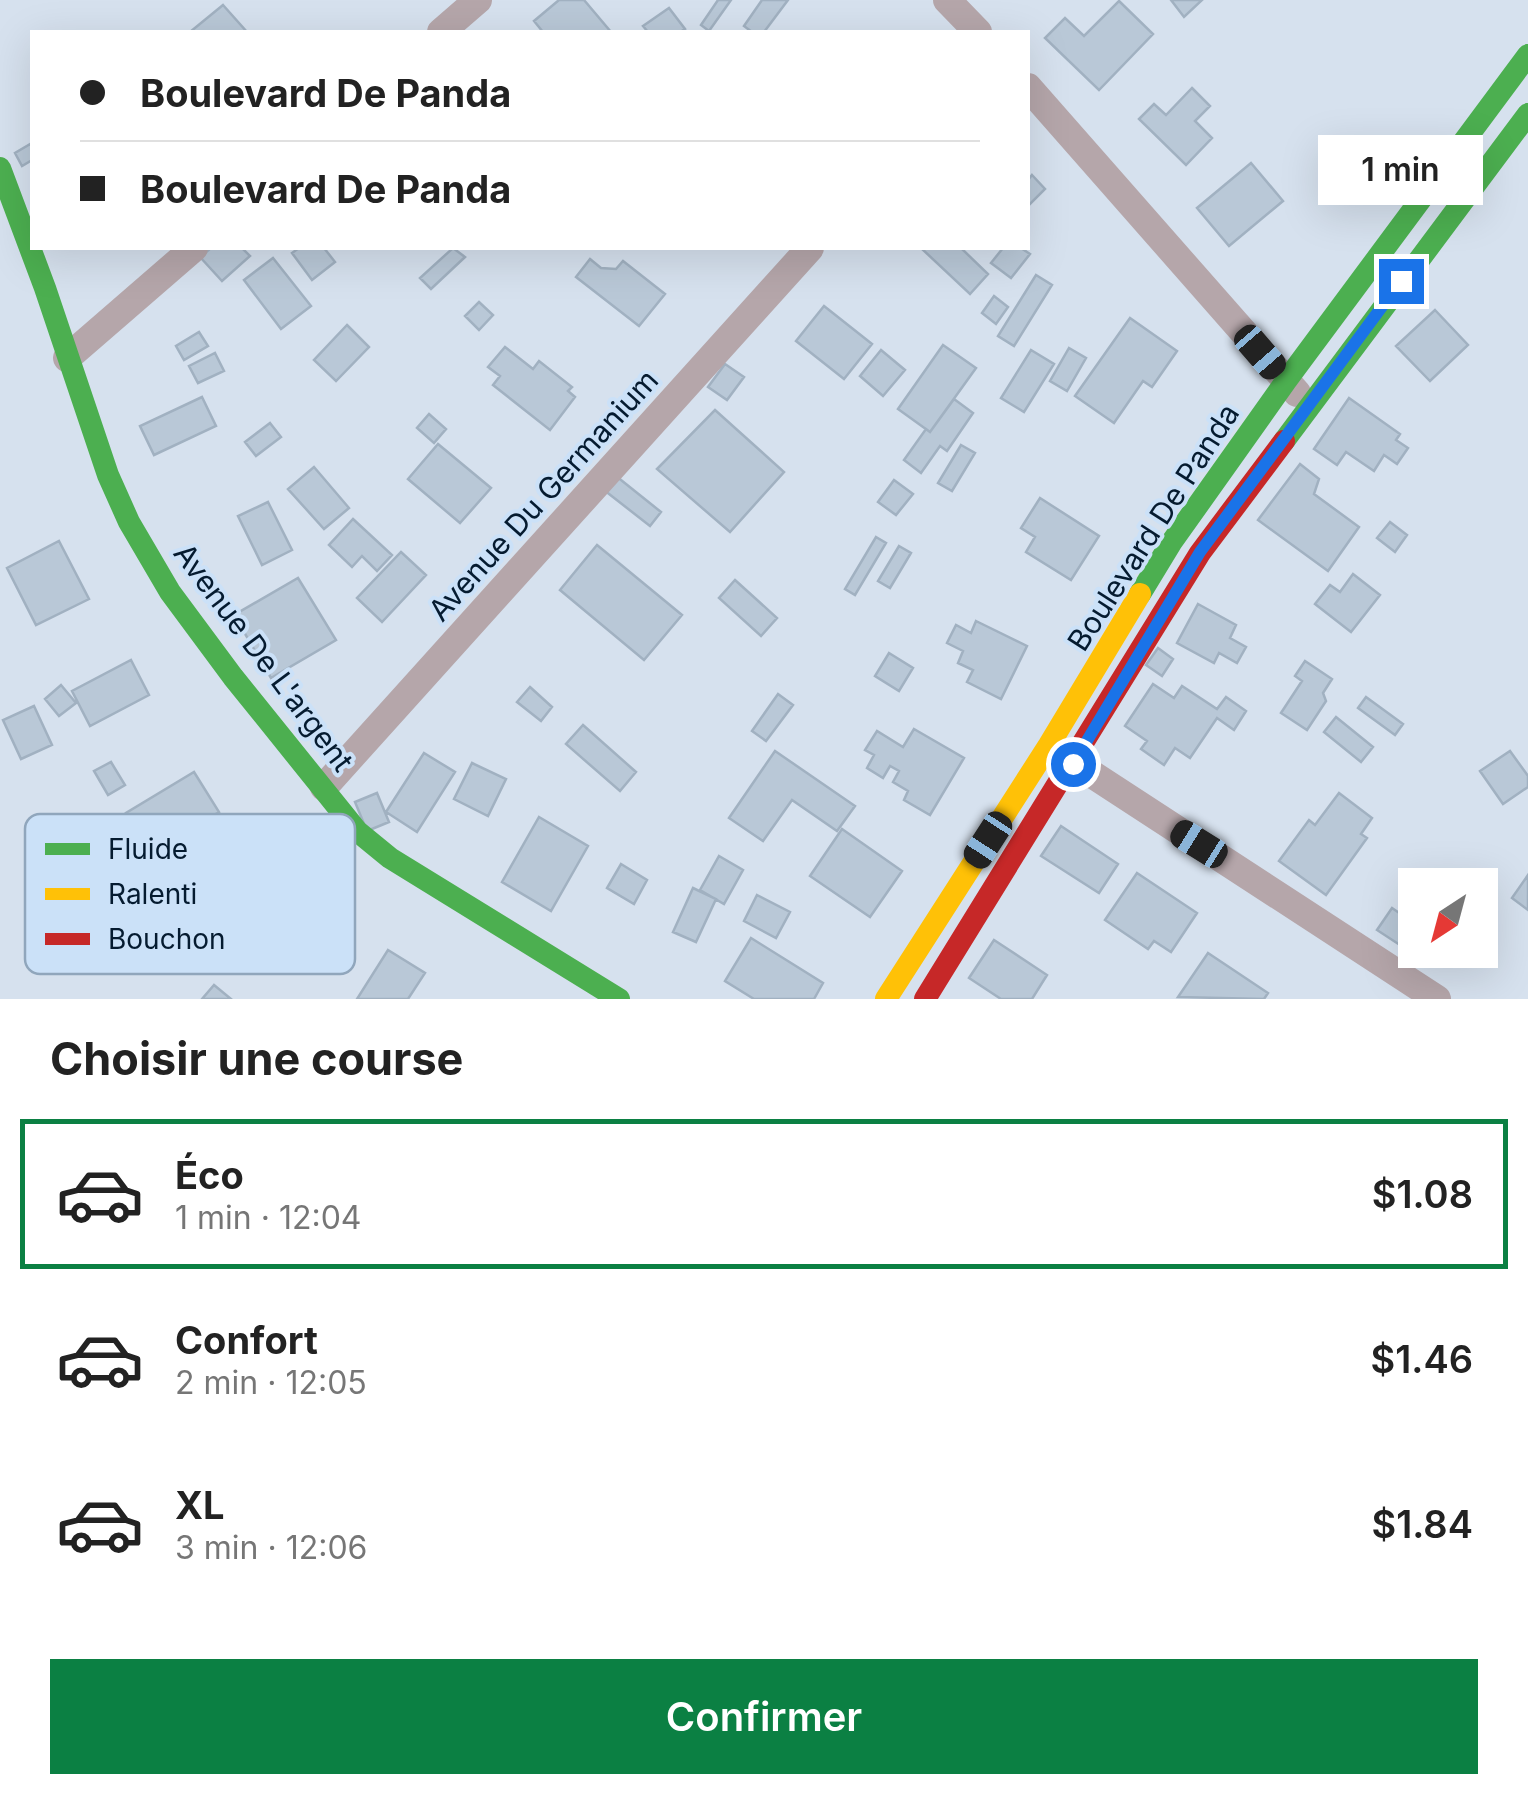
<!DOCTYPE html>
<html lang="fr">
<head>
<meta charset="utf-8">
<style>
  :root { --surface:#fff; --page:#f6f6f6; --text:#222; --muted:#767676; --line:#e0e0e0; --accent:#0b8043 }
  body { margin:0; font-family:Inter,sans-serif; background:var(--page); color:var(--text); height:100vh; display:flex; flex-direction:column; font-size:38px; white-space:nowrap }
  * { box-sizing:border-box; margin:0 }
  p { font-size:32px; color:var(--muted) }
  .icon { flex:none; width:55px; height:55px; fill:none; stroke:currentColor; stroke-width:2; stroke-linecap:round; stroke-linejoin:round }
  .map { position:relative; height:999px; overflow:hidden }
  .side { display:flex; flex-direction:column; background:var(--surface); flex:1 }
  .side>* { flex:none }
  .top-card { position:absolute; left:30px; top:30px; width:1000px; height:220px; border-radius:0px; box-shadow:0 10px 40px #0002; display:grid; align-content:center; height:220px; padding:0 50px; background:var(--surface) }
  .needle { width:65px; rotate:216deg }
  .controls { position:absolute; left:1398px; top:868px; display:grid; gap:20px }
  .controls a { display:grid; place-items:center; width:100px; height:100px; border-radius:0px; background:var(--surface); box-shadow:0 10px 40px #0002; font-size:50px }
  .end { position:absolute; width:45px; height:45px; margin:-22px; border:12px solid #1a73e8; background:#fff; box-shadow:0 0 0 5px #fff }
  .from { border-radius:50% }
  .bubble { position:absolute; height:70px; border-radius:0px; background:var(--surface); box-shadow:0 10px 40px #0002; font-size:32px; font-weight:600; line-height:70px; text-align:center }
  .car { position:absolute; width:30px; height:60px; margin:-30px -15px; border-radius:12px; box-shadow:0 0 8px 2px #0007; background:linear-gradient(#222 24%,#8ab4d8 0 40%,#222 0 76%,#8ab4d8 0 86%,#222 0) }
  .top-card b { display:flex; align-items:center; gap:35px; height:95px; font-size:38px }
  .top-card b+b { border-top:2px solid var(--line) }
  .top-card i { width:25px; height:25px; background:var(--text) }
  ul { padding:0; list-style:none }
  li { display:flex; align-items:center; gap:30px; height:150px; margin:0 20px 15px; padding:0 30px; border:5px solid transparent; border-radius:0px }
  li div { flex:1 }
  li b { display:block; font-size:38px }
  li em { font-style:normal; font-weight:600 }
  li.on { border-color:var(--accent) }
  li>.icon { width:90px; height:90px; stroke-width:1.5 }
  h2 { padding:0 50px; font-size:45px; line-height:120px }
  .action { display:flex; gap:20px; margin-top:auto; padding:20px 50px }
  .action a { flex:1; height:115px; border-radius:0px; background:var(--accent); color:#fff; font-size:40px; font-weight:600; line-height:115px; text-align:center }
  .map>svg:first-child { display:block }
  .building { fill:#b9c8d7; stroke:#a1b1c1; stroke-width:2.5 }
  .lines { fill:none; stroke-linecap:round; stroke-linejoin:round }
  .street { stroke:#b5a6aa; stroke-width:28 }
  .fast { stroke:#4caf50; stroke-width:22 }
  .slow { stroke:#ffc107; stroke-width:22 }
  .jam { stroke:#c62828; stroke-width:22 }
  .route { stroke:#1a73e8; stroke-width:12 }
  .labels { text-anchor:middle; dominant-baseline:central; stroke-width:8; stroke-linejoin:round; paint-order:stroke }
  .street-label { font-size:30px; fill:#051b30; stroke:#cbe1f8 }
  .key { fill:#cbe1f8; stroke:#90a6bc; stroke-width:2.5 }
  .key-label { font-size:28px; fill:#051b30 }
</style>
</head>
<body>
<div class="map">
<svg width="1528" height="999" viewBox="0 0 1528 999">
  <rect width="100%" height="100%" fill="#d6e1ee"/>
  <path class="building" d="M559 0H584L611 32H543L534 21Z
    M718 0H731L709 31 701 25Z
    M762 0H788L764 32H752L744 26Z
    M1171 0H1202L1184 17Z
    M1119 1 1153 34 1099 90 1045 38 1065 18 1084 36Z
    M223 5 247 32H190Z
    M669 8 685 29 680 32H648L643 26Z
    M1192 88 1210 106 1195 121 1212 138 1186 165 1139 119 1154 104 1166 115Z
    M32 143V160L22 166 15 153Z
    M1251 163 1283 201 1229 246 1197 208Z
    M1032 175 1045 189 1028 206V180Z
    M211 248H242L250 256 222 281 200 257Z
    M299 248H324L335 262 312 280 292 253Z
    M453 248 465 257 431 289 420 278Z
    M921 248H965L963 250 988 274 970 294Z
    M1003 248H1021L1030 254 1011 278 991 263Z
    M273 258 311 306 281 329 244 280Z
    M590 259 601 268 616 269 623 261 665 294 639 326 576 277Z
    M1036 275 1052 285 1014 346 998 336Z
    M994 296 1008 307 996 324 982 313Z
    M479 302 493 315 479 330 465 316Z
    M824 306 872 344 844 379 796 341Z
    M1435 310 1468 345 1430 381 1396 346Z
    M1130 318 1177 351 1152 387 1143 381 1114 423 1075 396Z
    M347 325 369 347 336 381 314 360Z
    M199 332 208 346 184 360 176 346Z
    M943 345 976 368 930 432 898 409Z
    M505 347 533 369 539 361 572 387 568 391 575 397 550 430 493 385 500 376 488 367Z
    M1069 348 1086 358 1067 391 1050 381Z
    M881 350 905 370 883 396 860 376Z
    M1031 350 1054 364 1024 412 1001 398Z
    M215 353 224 371 198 383 189 366Z
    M725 364 744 377 727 400 708 387Z
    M202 397 216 426 154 455 140 426Z
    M1349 398 1400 434 1396 440 1408 448 1397 464 1384 455 1374 471 1346 452 1337 465 1314 449Z
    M954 399 973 413 947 451 940 446 921 473 904 460 926 429 930 432Z
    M715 410 784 472 730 532 657 469Z
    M429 414 446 429 434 443 417 428Z
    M270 423 281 437 256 456 245 442Z
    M438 444 491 488 460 523 408 479Z
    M961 445 975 453 952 491 938 483Z
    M1300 464 1319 479 1314 494 1359 527 1328 571 1258 520Z
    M314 467 349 508 324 529 288 489Z
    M616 476 661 512 650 526 604 490Z
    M894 480 913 494 896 515 878 502Z
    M1040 498 1099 536 1071 580 1026 552 1035 537 1021 528Z
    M268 502 292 550 262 565 238 516Z
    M353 519 392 555 377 571 362 556 352 567 329 545Z
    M1390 522 1407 535 1395 552 1377 538Z
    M876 537 886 543 855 595 845 589Z
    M59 541 89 599 36 625 7 568Z
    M597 545 682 615 644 660 560 590Z
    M899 546 911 553 890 588 878 581Z
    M401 552 426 575 382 622 357 598Z
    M1353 574 1380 595 1351 632 1315 604 1330 585 1340 592Z
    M298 578 336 640 271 678 234 615Z
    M735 580 777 618 761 636 719 598Z
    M1198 604 1236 625 1230 638 1246 647 1237 663 1219 653 1214 663 1177 643Z
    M976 621 1027 646 1001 699 967 682 973 670 958 663 963 651 947 643 956 625 971 633Z
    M1158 648 1173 659 1162 676 1146 665Z
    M889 653 913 668 899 691 875 676Z
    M131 660 149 695 90 726 72 691Z
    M1305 661 1332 679 1323 693 1326 701 1307 730 1281 713 1302 681 1295 676Z
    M1153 684 1174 698 1182 686 1217 709 1226 697 1246 711 1234 730 1217 718 1190 758 1175 748 1164 765 1141 749 1147 741 1125 726Z
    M61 685 76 703 59 716 45 699Z
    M530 687 552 707 541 721 517 702Z
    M778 694 793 705 766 741 752 731Z
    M1366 697 1403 724 1395 735 1358 708Z
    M34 706 52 745 21 759 3 720Z
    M1336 717 1373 747 1361 762 1324 732Z
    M583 725 636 772 620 791 566 744Z
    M914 729 964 758 930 815 904 800 908 791 893 782 899 771 890 766 883 778 867 768 874 755 865 750 877 731 903 747Z
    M775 751 855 806 837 831 792 800 763 841 729 818Z
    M1510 751 1528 776V787L1503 804 1480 771Z
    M424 753 455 772 417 832 386 812Z
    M111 762 125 785 108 795 94 771Z
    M472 763 506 779 488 816 454 799Z
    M194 772 219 812 151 853 126 813Z
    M377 793 389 822 367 831 355 802Z
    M1339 793 1372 818 1361 834 1367 838 1326 895 1279 861 1309 820 1315 825Z
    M539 817 588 846 551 911 502 882Z
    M1061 826 1118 864 1099 893 1041 856Z
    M842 829 902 871 870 917 810 876Z
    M719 856 743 870 724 904 700 890Z
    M621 864 647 880 634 904 607 888Z
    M1439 871 1461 885H1430Z
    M1137 873 1197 913 1171 952 1154 941 1148 949 1105 920Z
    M1528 875V910L1512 898Z
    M693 888 716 899 696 942 673 932Z
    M757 895 790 912 776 938 744 921Z
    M1392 908 1408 919 1415 908V950H1438L1429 964 1377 930Z
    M751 938 823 983 814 999H754L725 981Z
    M994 940 1047 975 1032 999H1001L969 978Z
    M388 950 425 973 408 999H357Z
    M1208 953 1268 993 1264 999 1178 997Z
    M214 985 231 999H202Z"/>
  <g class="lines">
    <path class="street" d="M947 0 978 32
      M441 32 478 0
      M1028 87 1297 393
      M67 358 194 248
      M1058 752 1437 999
      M324 787 810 248"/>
    <path class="fast" d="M0 168 45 288 108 475 129 522 170 592 233 677 357 831 390 858 619 999
      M1284 441 1528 114
      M1140 594 1171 543 1286 381 1528 55"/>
    <path class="slow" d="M886 999 1049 745 1140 594"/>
    <path class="jam" d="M925 999 1200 553 1284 441"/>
  </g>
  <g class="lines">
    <path class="route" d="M1073 764 1200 552 1401 281"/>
  </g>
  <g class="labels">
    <g class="street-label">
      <text transform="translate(543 495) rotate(-48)">Avenue Du Germanium</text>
      <text transform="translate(1153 527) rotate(-57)">Boulevard De Panda</text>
      <text transform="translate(264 657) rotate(53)">Avenue De L'argent</text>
    </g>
  </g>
  <rect x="25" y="814" width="330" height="160" rx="15" class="key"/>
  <rect x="45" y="843" width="45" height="12" fill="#4caf50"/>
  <rect x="45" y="888" width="45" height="12" fill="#ffc107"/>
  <rect x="45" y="933" width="45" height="12" fill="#c62828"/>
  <g class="key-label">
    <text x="108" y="859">Fluide</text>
    <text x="108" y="904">Ralenti</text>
    <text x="108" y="949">Bouchon</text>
  </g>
</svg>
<div class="controls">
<a><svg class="needle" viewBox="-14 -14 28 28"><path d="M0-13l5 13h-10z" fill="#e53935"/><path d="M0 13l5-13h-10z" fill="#767676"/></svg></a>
</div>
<i class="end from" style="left:1073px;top:764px"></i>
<i class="end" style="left:1401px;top:281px"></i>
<div class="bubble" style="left:1318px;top:135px;width:165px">1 min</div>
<i class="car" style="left:1260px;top:352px;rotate:139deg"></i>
<i class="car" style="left:988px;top:840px;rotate:213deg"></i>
<i class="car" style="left:1199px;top:844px;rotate:302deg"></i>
<div class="top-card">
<b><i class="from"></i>Boulevard De Panda</b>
<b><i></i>Boulevard De Panda</b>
</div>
</div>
<section class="side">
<h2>Choisir une course</h2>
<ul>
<li class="on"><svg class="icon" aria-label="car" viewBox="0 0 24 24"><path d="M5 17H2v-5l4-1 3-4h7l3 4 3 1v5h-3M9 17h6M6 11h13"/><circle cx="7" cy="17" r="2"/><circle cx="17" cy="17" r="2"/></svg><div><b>Éco</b><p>1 min · 12:04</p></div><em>$1.08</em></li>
<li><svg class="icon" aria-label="car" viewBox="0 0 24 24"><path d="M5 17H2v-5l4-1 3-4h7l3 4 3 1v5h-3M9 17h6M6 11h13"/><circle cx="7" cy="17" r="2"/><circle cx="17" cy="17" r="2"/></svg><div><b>Confort</b><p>2 min · 12:05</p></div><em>$1.46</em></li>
<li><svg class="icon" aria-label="car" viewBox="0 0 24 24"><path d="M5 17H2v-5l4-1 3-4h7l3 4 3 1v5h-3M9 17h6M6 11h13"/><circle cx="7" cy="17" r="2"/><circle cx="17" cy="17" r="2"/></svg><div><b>XL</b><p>3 min · 12:06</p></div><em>$1.84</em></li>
</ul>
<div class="action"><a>Confirmer</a></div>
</section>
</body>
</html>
